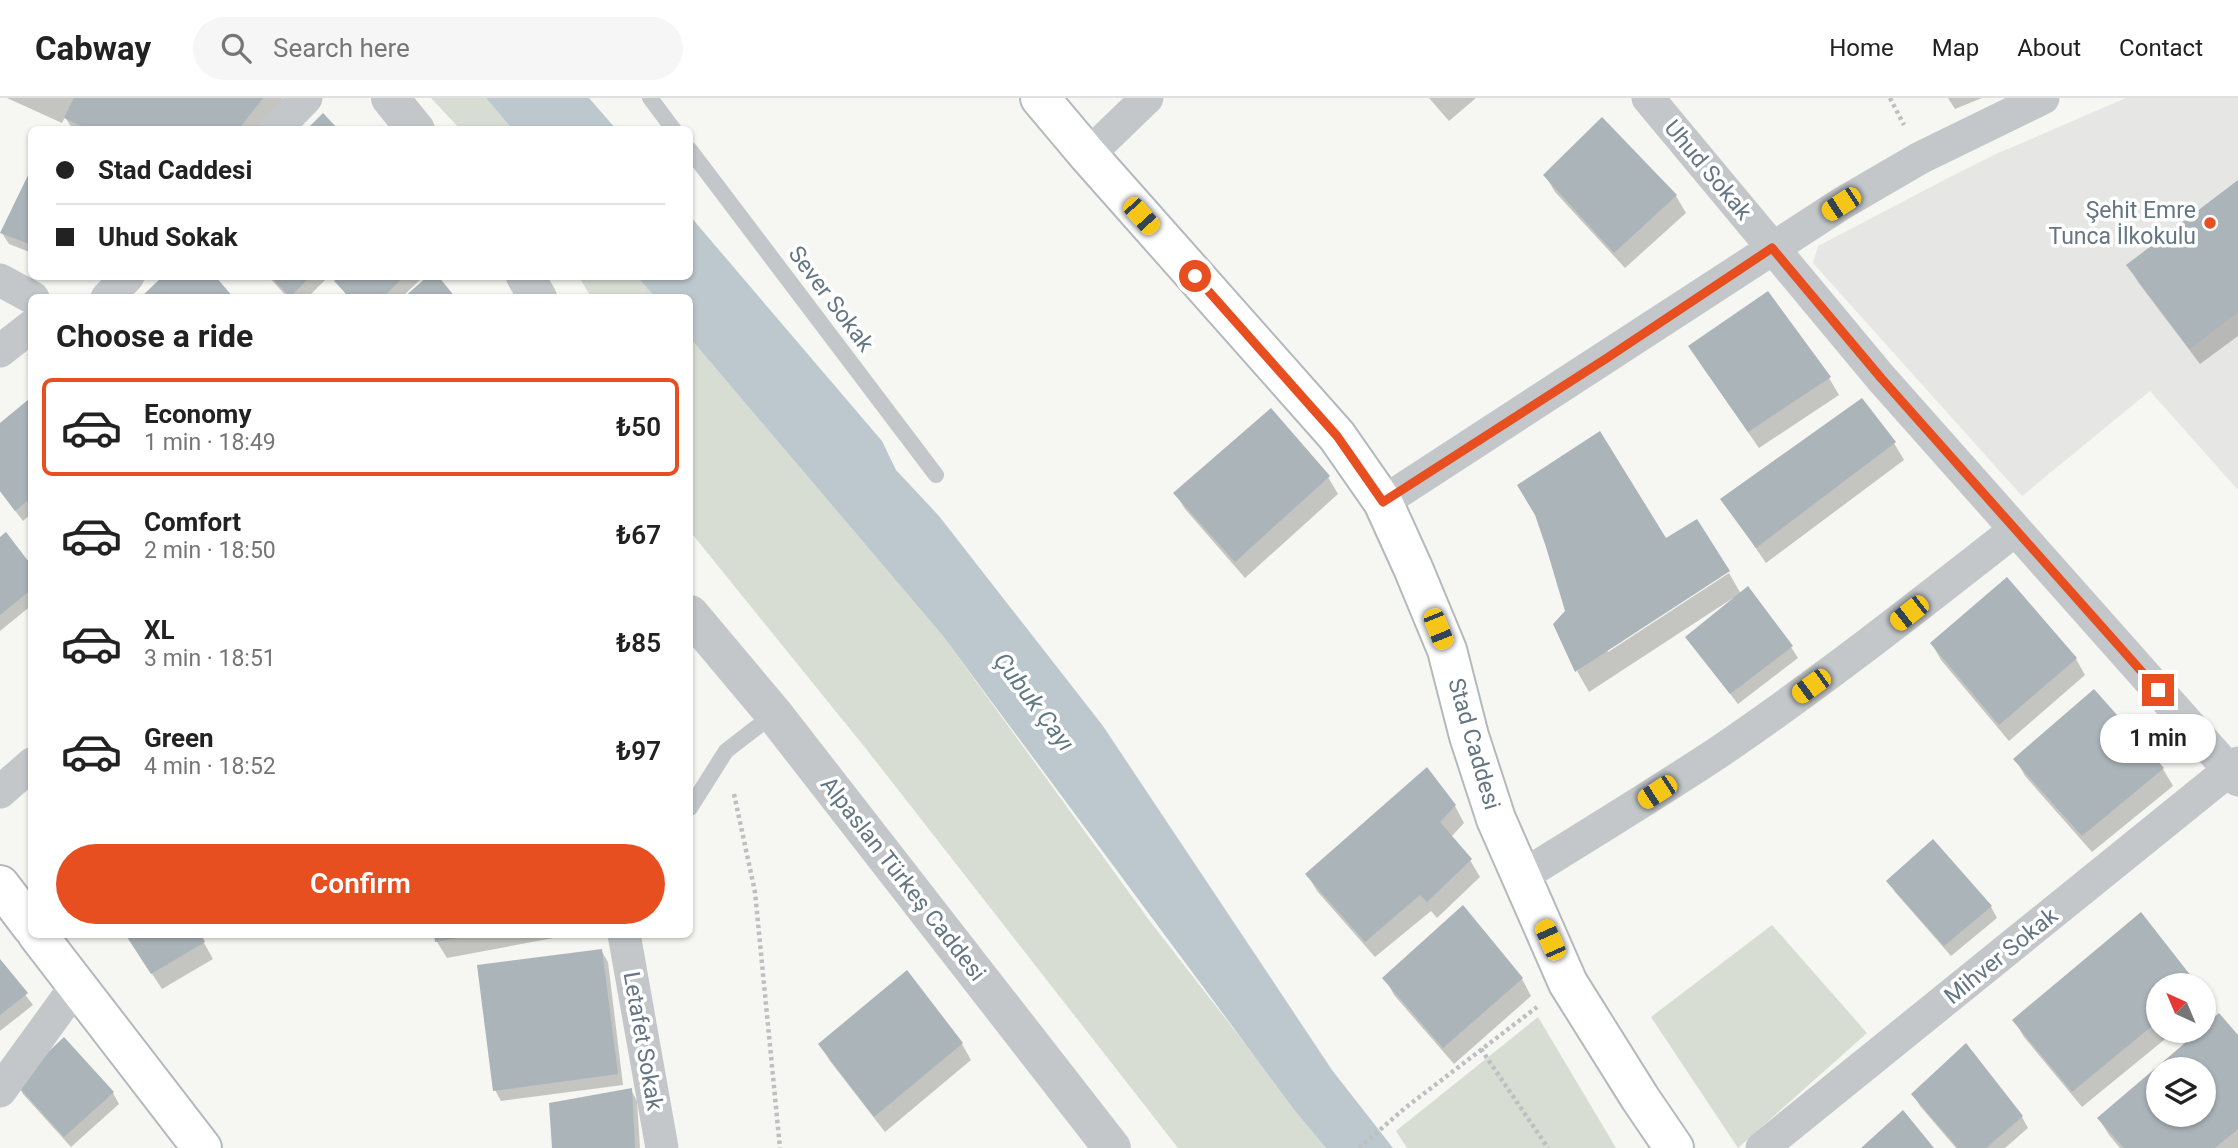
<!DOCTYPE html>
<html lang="en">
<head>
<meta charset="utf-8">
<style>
  :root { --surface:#fff; --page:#f6f6f6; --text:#222; --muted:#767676; --line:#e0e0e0; --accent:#e74e20 }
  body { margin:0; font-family:Roboto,sans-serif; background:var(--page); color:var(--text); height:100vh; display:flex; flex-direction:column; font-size:26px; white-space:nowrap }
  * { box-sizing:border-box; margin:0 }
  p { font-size:23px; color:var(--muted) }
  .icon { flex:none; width:38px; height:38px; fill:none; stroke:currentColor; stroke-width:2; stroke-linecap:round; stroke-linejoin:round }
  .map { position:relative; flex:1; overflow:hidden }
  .details { position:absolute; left:28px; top:196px; width:665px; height:644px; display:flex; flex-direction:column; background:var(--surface); border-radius:10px; box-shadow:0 2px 5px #0004 }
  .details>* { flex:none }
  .banner { position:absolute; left:28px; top:28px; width:665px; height:154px; border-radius:10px; box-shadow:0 2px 5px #0004; display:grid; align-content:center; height:154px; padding:0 28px; background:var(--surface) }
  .needle { width:46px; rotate:316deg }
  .tools { position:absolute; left:2146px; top:875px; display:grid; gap:14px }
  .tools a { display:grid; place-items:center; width:70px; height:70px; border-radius:50%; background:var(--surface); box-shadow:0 2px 5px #0004; font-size:35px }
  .end { position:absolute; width:32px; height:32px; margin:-16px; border:9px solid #e74e20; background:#fff; box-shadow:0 0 0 4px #fff }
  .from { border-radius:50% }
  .bubble { position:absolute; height:49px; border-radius:24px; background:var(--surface); box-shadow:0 2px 5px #0004; font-size:23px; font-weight:600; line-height:49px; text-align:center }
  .car { position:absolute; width:21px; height:42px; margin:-21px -10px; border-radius:9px; box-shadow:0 0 5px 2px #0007; background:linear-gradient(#f5c518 24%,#345 0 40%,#f5c518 0 76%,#345 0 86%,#f5c518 0) }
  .banner b { display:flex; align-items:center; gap:24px; height:66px; font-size:26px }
  .banner b+b { border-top:2px solid var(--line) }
  .banner i { width:18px; height:18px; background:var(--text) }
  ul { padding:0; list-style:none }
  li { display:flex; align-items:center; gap:21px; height:98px; margin:0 14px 10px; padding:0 14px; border:4px solid transparent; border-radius:10px }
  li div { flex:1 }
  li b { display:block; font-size:26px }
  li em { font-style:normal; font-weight:600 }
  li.on { border-color:var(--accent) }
  li>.icon { width:63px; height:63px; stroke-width:1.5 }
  h2 { padding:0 28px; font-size:32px; line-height:84px }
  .cta { display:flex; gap:14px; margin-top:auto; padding:14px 28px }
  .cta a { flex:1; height:80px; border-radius:42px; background:var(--accent); color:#fff; font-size:28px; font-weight:600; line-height:80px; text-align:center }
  header { display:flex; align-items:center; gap:42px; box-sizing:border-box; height:98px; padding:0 35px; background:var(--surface); border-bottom:2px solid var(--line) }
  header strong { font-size:33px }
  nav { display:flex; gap:38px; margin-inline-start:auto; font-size:24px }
  .search { width:490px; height:63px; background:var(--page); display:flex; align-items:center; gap:18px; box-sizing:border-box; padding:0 24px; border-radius:38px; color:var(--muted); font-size:26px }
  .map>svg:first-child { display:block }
  .built { fill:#e6e7e5 }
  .green { fill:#d7ddd3 }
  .water { fill:#bcc8cd }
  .shadow { fill:#0003; fill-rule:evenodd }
  .building { fill:#abb4b9; fill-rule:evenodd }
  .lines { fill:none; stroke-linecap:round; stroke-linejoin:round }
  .secondary-casing { stroke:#b3b9bd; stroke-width:42 }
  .path { stroke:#bdbfc1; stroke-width:4.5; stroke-dasharray:3.5 3.5; stroke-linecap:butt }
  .service { stroke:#c3c7ca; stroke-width:16 }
  .minor { stroke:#c3c7ca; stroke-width:33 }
  .tertiary { stroke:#c3c7ca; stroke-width:38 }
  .secondary { stroke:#fff; stroke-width:38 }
  .route { stroke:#e74e20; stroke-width:9 }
  .poi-dot { fill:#e74e20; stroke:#fff; stroke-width:2.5 }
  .labels { text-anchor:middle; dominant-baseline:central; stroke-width:7; stroke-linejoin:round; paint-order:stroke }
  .street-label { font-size:23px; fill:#647684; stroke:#fff }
  .poi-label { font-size:23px; fill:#647684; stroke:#fff; text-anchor:end }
  .water-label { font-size:24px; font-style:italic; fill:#5f7881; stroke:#fff }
</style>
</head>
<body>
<header>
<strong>Cabway</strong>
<div class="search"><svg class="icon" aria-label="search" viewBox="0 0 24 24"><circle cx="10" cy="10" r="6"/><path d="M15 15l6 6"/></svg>Search here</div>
<nav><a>Home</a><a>Map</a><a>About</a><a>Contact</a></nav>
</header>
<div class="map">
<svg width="2238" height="1050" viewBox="0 0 2238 1050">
  <rect width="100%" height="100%" fill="#f6f6f2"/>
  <path class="built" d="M2126 0H2238V392L2150 293 2022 398 1813 165 1818 148 1950 79 1996 56Z"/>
  <path class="green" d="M431 0H486L512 31H460Z
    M579 179H637L655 199H591Z
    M690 240 943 538 1149 822 1326 1050H1178L867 652 693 437 690 431Z
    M1772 827 1867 935 1738 1050 1651 919Z
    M1538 919 1616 1050H1407L1396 1033Z"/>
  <path class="water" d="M486 0H589L616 31H512Z
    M690 118 882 343 896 372 939 418 1103 628 1332 972 1393 1050H1326L1293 1010 943 538 690 240V200L655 199 637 179 690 178Z"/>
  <path class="shadow" d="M7 0H282L289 14 275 32H73L65 19 62 25Z
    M1429 0H1476L1449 23Z
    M1948 0H1982L1955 11Z
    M1601 22 1676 98 1686 115 1625 170 1555 94 1545 77Z
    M32 73V155L9 146 2 135Z
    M2238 84V238L2200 266 2138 184 2129 168Z
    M268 178H329L307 200H288Z
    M341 178H424L401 200H348L337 183Z
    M1767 195 1829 280 1839 297 1759 350 1700 265Z
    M32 307V415L23 423 0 393V327Z
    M1894 345 1904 362 1766 465 1722 401Z
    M1328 379 1338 396 1245 480 1185 411 1175 395Z
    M0 441 32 471V507L0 533Z
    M1729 475 1741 496 1791 549 1798 560 1738 606 1687 540 1734 502 1733 500 1589 594 1577 573 1606 551 1608 554Z
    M1932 546 2076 561 2085 577 2009 643 1941 562Z
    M2093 594 2163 671 2173 688 2092 754 2025 678 2016 662Z
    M1455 708 1464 725 1451 739 1470 762 1480 779 1437 820 1431 813 1375 859 1317 793 1307 776Z
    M1888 783 1991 809 1997 820 1951 858 1895 794Z
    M1463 809 1522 881 1531 898 1454 966 1394 897 1385 880Z
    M2141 817 2196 887H2158V933H2175L2082 1009 2024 939 2014 922Z
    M126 836H199L213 861 162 891Z
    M436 836H575L447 860 437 844Z
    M601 852 608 864 623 987 501 1003 495 992Z
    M0 863 33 907 0 933Z
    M2201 933 2238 939V1050H2120L2109 1037 2099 1021ZM2158 971H2203V1017H2158Z
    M64 942 113 995 119 1006 71 1049 23 996 17 985Z
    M820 946H962L971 962 885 1034 830 963Z
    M631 992 637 1003 640 1050H554Z
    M1913 996 2022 1019 2028 1030 2005 1050H1956L1920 1008Z"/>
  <path class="building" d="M74 0H263L238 32H89L64 20Z
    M323 15 339 32H306Z
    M1602 19 1677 97 1614 155 1543 77Z
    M32 69V147L0 135Z
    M2238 82V214L2190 251 2126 167Z
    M163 178H215L234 200H140Z
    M270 178H311L290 199Z
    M339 178H405L382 200H350L334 183Z
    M428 178H438L456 200H403Z
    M1768 193 1831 279 1748 334 1688 248Z
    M1862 300 1896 344 1756 450 1720 401Z
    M29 301 32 304V399L15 413 0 393V325Z
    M1271 310 1330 378 1235 464 1173 395Z
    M1600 333 1666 440 1697 421 1730 473 1575 574 1553 526 1565 513 1546 449 1535 417 1517 387Z
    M6 434 32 468V491L0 517V439Z
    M2007 479 2077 560 1999 627 1930 545Z
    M1748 488 1793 548 1730 596 1685 539Z
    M2094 591 2164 670 2082 738 2013 661Z
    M1427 669 1456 707 1440 724 1472 761 1427 804 1420 797 1365 844 1305 776Z
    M1933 741 1992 808 1944 848 1886 783Z
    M1463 807 1523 880 1443 950 1382 880Z
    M2141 814 2198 887H2158V923L2072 994 2012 922Z
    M125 836H201L205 844 151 876Z
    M434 836H470V838L435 844Z
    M602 851 618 976 493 993 477 867Z
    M0 861 28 895 0 917Z
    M907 872 963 945 874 1019 818 946Z
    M2219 915 2238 937V1031L2215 1050H2124L2097 1020 2199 933H2203V929ZM2158 971H2203V1017H2158Z
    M64 939 114 994 64 1039 15 985Z
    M1966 945 2023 1018 1986 1050H1958L1911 996Z
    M632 990 635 1050H552L549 1005Z
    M1903 1012 1934 1050H1861Z"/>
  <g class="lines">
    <g class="secondary-casing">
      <path id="secondary" d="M1040 0 1088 57 1337 338 1383 404 1413 470 1447 552 1469 638 1496 721 1568 885 1640 1000 1674 1050
        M0 787 32 829
        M37 836 202 1050"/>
    </g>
    <path class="path" d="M1890 0 1904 27
      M734 696 755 794 780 1050
      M1481 951 1548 1050
      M1359 1050 1405 1010 1537 909"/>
    <path class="service" d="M650 0 674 32
      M690 52 936 377
      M690 710 726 653 774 616"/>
    <path class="minor" d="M1648 0 1881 280 2238 682
      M275 32 306 0
      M1088 57 1147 0
      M0 182 33 200
      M107 200 128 178
      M0 253 32 228
      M1383 404 1841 106 1920 60 2043 0
      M0 694 32 666
      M1522 778C1587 738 1652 698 1716 656 1819 586 1917 509 2015 432
      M624 836 662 1050
      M0 993 76 888
      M1762 1050 2238 665"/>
    <path class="tertiary" d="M390 0 416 32
      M525 178 538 200
      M690 516 774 616 1112 1050"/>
    <use href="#secondary" class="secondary"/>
  </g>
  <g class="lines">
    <path class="route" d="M1195 178 1337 338 1383 404 1607 260 1772 150 1881 280 2158 592"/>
  </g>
  <circle class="poi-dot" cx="2210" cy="125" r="7"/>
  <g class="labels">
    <g class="street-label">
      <text transform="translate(1708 72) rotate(50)">Uhud Sokak</text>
      <text transform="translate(831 201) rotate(53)">Sever Sokak</text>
      <text transform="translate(1474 646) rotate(74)">Stad Caddesi</text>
      <text transform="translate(903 781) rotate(52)">Alpaslan Türkeş Caddesi</text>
      <text transform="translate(2001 858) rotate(-39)">Mihver Sokak</text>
      <text transform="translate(643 943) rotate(80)">Letafet Sokak</text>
    </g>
    <g class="poi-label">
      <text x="2196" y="112">Şehit Emre<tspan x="2196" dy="26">Tunca İlkokulu</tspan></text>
    </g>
    <g class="water-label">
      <text transform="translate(1034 604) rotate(53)">Çubuk Çayı</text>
    </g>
  </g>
</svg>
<div class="tools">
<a><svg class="needle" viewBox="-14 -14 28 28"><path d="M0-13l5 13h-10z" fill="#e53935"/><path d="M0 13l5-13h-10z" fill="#767676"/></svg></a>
<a><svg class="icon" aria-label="layers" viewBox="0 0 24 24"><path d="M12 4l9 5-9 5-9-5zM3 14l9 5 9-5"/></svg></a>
</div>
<i class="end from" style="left:1195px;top:178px"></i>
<i class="end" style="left:2158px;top:592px"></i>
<div class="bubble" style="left:2100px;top:616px;width:116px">1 min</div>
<i class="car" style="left:1841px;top:106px;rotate:237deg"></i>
<i class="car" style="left:1141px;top:118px;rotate:138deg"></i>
<i class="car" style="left:1909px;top:515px;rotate:232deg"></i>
<i class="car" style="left:1438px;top:531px;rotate:158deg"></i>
<i class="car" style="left:1811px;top:588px;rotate:234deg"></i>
<i class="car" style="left:1657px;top:694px;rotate:237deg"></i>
<i class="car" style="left:1550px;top:842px;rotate:336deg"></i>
<div class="banner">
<b><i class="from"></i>Stad Caddesi</b>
<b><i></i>Uhud Sokak</b>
</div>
<section class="details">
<h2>Choose a ride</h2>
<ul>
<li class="on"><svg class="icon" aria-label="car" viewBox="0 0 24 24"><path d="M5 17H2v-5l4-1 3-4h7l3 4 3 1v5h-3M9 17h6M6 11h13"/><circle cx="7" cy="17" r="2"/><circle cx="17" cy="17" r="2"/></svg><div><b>Economy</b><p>1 min · 18:49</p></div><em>₺50</em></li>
<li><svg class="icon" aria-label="car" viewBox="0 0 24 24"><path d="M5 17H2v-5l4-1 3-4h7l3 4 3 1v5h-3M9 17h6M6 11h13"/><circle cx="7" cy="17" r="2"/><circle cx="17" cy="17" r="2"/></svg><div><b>Comfort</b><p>2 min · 18:50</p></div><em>₺67</em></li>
<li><svg class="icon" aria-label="car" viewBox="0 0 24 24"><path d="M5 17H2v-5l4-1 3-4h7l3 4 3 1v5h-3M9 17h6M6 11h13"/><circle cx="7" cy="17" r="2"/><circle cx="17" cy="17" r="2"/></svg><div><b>XL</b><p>3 min · 18:51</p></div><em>₺85</em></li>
<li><svg class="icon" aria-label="car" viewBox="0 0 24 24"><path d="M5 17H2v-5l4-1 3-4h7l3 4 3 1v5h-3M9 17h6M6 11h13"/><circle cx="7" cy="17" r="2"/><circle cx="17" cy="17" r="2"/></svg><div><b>Green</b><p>4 min · 18:52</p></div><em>₺97</em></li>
</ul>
<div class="cta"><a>Confirm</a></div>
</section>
</div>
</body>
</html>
